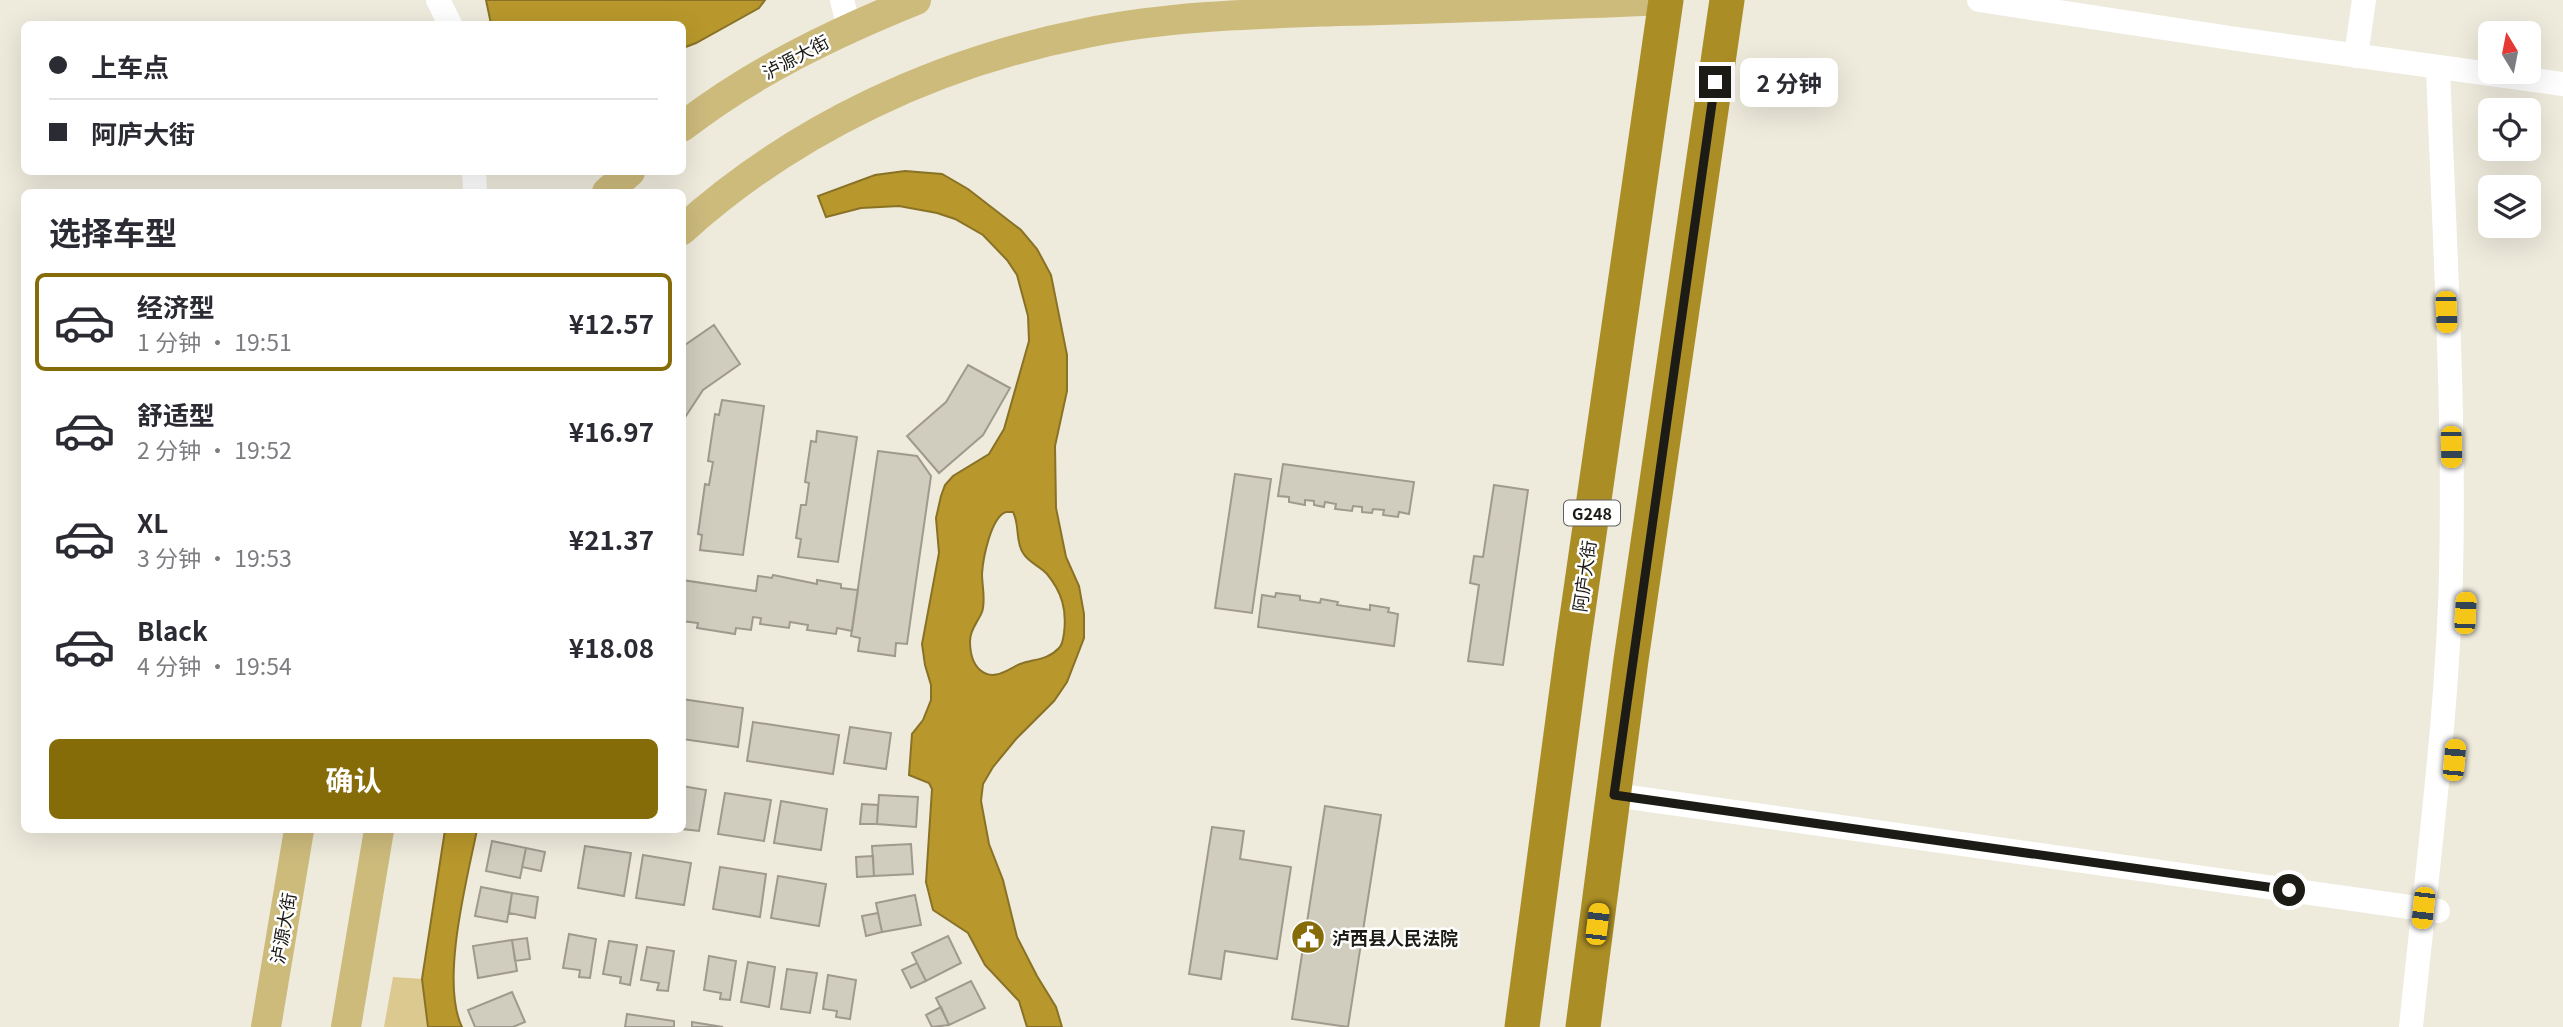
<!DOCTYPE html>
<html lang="zh">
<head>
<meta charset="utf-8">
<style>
  :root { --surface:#fff; --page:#f7f7f7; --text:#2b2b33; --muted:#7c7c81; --line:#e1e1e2; --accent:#866c09 }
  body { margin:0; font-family:Georgia,"Noto Sans SC",serif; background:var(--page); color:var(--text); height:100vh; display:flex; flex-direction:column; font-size:26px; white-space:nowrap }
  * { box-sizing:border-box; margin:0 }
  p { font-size:23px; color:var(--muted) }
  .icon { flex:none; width:38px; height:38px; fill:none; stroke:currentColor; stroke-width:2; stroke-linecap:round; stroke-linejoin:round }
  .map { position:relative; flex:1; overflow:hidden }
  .drawer { position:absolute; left:21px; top:189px; width:665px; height:644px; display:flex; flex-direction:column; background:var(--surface); border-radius:10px; box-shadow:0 7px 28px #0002 }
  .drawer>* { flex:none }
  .top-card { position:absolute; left:21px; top:21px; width:665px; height:154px; border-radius:10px; box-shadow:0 7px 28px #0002; display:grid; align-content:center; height:154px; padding:0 28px; background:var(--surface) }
  .needle { width:46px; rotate:350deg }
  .tools { position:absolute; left:2478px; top:21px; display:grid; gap:14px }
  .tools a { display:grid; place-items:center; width:63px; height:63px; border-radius:10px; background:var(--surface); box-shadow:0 7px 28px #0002; font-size:35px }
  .end { position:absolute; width:32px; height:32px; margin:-16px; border:9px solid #1c1b16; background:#fff; box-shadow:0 0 0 4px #fff }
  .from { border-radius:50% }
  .bubble { position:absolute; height:49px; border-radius:10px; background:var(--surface); box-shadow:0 7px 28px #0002; font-size:23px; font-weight:700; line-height:49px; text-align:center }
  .car { position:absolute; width:21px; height:42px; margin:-21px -10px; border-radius:9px; box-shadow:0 0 5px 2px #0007; background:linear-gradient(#f5c518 24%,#345 0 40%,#f5c518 0 76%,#345 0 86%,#f5c518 0) }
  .top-card b { display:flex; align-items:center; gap:24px; height:66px; font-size:26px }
  .top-card b+b { border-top:2px solid var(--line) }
  .top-card i { width:18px; height:18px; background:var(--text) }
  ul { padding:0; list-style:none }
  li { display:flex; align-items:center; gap:21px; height:98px; margin:0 14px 10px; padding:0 14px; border:4px solid transparent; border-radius:10px }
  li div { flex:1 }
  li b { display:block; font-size:26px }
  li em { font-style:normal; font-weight:700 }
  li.active { border-color:var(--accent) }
  li>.icon { width:63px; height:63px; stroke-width:1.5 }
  h2 { padding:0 28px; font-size:32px; line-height:84px }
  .primary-button { display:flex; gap:14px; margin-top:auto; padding:14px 28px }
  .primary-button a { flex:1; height:80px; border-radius:10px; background:var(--accent); color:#fff; font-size:28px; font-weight:700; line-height:80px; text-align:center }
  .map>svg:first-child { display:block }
  .green { fill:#dcc990 }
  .water { fill:#b8982c; stroke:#897225; stroke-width:2; fill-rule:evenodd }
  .building { fill:#d0ccbe; stroke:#9e9a8d; stroke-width:2 }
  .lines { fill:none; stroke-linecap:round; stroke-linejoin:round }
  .minor { stroke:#fff; stroke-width:24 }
  .major { stroke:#cdbb7c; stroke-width:30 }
  .highway { stroke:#ab8d25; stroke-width:35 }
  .route { stroke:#1c1b16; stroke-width:9 }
  .labels { text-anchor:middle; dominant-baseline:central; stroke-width:5; stroke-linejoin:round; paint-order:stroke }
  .shield { fill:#fff; stroke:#605f5c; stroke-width:2 }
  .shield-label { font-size:16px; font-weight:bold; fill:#1c1b16 }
  .street-label { font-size:18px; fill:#1c1b16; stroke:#fff }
  .poi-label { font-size:18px; font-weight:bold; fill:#1c1b16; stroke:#fff; text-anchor:start }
</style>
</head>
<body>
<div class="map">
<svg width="2563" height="1027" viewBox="0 0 2563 1027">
  <rect width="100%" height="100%" fill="#eeeadc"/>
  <path class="green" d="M393 977 422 979 428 1027H384Z"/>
  <path class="water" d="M486 0H765L759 8 696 43 683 48 682 24H491Z
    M905 171 942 174 968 189 1021 230 1037 249 1051 275 1067 355V391L1055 446 1056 508 1066 557 1079 586 1084 614V638L1067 682 1054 701 1016 739 993 767 983 784 981 801 989 844 1003 880 1017 937 1037 976 1056 1007 1062 1027H1027L1019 1001 985 965 968 933 933 910 926 882 932 789 929 783 909 775 912 734 923 720 931 700V685L925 665 922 644 939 553 936 518 941 496 945 485 953 476 989 454 1004 429 1029 341 1028 316 1017 275 1007 260 983 235 955 219 937 213 899 206 861 208 826 217 818 196 875 175ZM1006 512H1013C1020 525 1015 541 1023 553 1029 563 1040 566 1047 574 1062 592 1067 610 1064 633 1063 639 1063 644 1059 648 1048 660 1034 659 1020 664 1008 669 994 682 980 670 972 663 970 651 970 641 970 629 978 622 982 612 986 600 982 586 982 574 983 558 991 517 1006 512Z
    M445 830H477C467 879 440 982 462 1027H428L422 979Z"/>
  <path class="building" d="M714 325 740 364 703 390 682 422V347Z
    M968 365 1010 388 983 435 939 473 907 436 946 402Z
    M722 400 764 406 743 555 700 550 702 535 698 534 705 484 709 485 713 462 708 461 715 414 719 415Z
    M817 431 857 437 838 562 798 557 801 539 796 538 801 505H806L809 483 805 482 811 441 816 442Z
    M878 451 917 456 931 476 907 644 896 643 895 656 858 651 860 638 851 636Z
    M1283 464 1414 482 1409 514 1399 512 1398 517 1383 515 1384 510 1373 509 1372 513 1362 512V507L1353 506 1352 511 1335 509 1336 504 1325 502 1324 507 1314 505V501L1305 500V505L1289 502V497L1278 496Z
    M1235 474 1271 479 1252 613 1215 608Z
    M1494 485 1528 490 1503 665 1468 661 1479 585 1470 583 1474 556 1483 557Z
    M773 575 817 584V580L841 584V588L858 590 852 631 837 628 836 634 807 630 808 625 790 622 789 628 760 624 761 618 753 617 751 630 736 628 735 634 697 628 698 623 682 621V580L756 591 758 576 772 578Z
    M1276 593 1300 596V600L1320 603 1321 599 1338 602 1337 605 1370 610V605L1389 608 1388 612 1398 614 1394 646 1258 627 1262 595 1275 597Z
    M682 699 743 708 738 747 682 739Z
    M753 722 839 735 833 774 747 761Z
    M850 727 891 733 886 769 844 763Z
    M682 786 706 790 699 831 682 829Z
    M725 793 771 800 764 841 718 834Z
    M879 795 918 797 916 827 877 824Z
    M781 801 827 809 821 850 774 843Z
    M862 804 878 805 877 824H860Z
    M1325 806 1381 815 1348 1027 1292 1019Z
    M1212 827 1244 831 1240 859 1291 867 1277 959 1225 951 1221 979 1189 974Z
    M492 841 526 848 520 878 486 871Z
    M911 844 913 874 874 876 872 846Z
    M585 846 631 853 624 896 578 888Z
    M526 848 545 852 541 871 522 867Z
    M643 855 691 863 684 905 636 898Z
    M873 856 874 876 857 877 856 857Z
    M720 867 766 874 760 917 713 909Z
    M778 876 826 884 819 926 771 918Z
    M481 887 512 893 507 922 475 916Z
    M512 893 538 897 535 918 509 913Z
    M915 895 921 925 882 932 876 903Z
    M878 913 882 932 866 936 862 916Z
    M569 934 596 939 590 978 579 977 580 970 563 968Z
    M948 936 961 963 926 981 912 953Z
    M527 938 530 959 515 961 512 940Z
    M512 940 517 971 478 978 473 946Z
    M609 941 637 945 630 985 620 983 621 977 603 974Z
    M647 947 674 951 668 991 657 990 659 983 641 980Z
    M709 956 736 961 730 1000 720 999 721 993 704 990Z
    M748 962 775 967 769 1007 741 1002Z
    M917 963 926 981 911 988 902 970Z
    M787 969 817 973 810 1013 781 1009Z
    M828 975 856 980 850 1019 836 1017 837 1011 823 1009Z
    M971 981 985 1008 949 1025 936 998Z
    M512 992 525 1022 513 1027H475L468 1010Z
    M941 1007 949 1025 932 1027 926 1015Z
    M627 1014 674 1021V1027H625Z
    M692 1022 723 1027H692Z"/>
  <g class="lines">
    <path class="minor" d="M438 0 450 24
      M842 0 849 28
      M1979 0 2237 39 2563 84
      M2356 56 2364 0
      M474 172 475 192
      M1614 795 2438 911
      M2411 1027C2426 877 2447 726 2451 574 2455 406 2444 236 2438 67"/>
    <path class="major" d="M682 127C753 72 834 33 916 0
      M607 192 630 172
      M682 230C795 128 938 62 1086 33 1169 16 1254 14 1339 11 1448 8 1557 5 1666 0
      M266 1027 299 830
      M346 1027 379 830"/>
    <path class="highway" d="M1522 1027 1572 652 1666 0
      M1583 1027 1631 660 1727 0"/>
  </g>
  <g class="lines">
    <path class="route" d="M1715 82 1614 795 2289 890"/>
  </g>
  <defs>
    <g id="civic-disc" transform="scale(1.75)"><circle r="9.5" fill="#866c09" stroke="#fff"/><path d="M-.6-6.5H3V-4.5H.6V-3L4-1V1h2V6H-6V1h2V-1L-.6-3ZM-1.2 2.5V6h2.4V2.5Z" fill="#fff"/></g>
  </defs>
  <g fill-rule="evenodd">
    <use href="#civic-disc" x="1308" y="937"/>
  </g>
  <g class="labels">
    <rect class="shield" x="1564" y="500.5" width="56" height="25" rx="5"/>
    <g class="shield-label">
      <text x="1592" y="513">G248</text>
    </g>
    <g class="street-label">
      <text transform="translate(795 56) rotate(-28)">泸源大街</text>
      <text transform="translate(1583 576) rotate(-82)">阿庐大街</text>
      <text transform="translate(282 928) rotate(-80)">泸源大街</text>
    </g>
    <g class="poi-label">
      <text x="1332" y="937">泸西县人民法院</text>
    </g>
  </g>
</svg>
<div class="tools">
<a><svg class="needle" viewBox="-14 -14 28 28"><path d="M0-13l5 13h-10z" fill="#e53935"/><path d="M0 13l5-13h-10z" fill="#7c7c81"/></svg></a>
<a><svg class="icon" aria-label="locate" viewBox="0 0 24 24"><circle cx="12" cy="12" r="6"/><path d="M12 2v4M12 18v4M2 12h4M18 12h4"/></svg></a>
<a><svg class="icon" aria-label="layers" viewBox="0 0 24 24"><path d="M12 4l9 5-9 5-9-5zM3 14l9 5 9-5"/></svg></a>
</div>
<i class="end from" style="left:2289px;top:890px"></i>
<i class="end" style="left:1715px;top:82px"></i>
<div class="bubble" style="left:1740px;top:58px;width:98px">2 分钟</div>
<i class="car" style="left:2446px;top:312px;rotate:178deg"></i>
<i class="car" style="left:2451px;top:447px;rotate:179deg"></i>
<i class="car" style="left:2465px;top:613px;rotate:3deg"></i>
<i class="car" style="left:2454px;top:760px;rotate:5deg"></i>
<i class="car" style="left:2423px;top:908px;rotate:186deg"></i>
<i class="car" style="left:1597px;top:924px;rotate:7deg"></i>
<div class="top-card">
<b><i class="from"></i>上车点</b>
<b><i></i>阿庐大街</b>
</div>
<section class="drawer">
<h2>选择车型</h2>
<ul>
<li class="active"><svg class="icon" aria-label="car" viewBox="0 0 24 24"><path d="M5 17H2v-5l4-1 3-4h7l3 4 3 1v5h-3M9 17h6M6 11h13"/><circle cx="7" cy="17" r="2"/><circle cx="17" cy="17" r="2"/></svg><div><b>经济型</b><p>1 分钟 · 19:51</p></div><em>¥12.57</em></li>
<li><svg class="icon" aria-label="car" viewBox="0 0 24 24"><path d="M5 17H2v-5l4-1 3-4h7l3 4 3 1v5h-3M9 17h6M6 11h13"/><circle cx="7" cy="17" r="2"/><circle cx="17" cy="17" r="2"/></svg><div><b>舒适型</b><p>2 分钟 · 19:52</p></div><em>¥16.97</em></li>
<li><svg class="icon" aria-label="car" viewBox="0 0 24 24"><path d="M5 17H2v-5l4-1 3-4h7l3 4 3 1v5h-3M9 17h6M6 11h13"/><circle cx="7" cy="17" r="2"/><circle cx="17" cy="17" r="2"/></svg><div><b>XL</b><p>3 分钟 · 19:53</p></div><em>¥21.37</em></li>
<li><svg class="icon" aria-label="car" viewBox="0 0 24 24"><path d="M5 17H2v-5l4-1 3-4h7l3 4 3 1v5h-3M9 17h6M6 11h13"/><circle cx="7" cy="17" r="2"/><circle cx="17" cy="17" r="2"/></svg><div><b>Black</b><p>4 分钟 · 19:54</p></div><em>¥18.08</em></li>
</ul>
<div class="primary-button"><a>确认</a></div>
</section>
</div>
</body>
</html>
